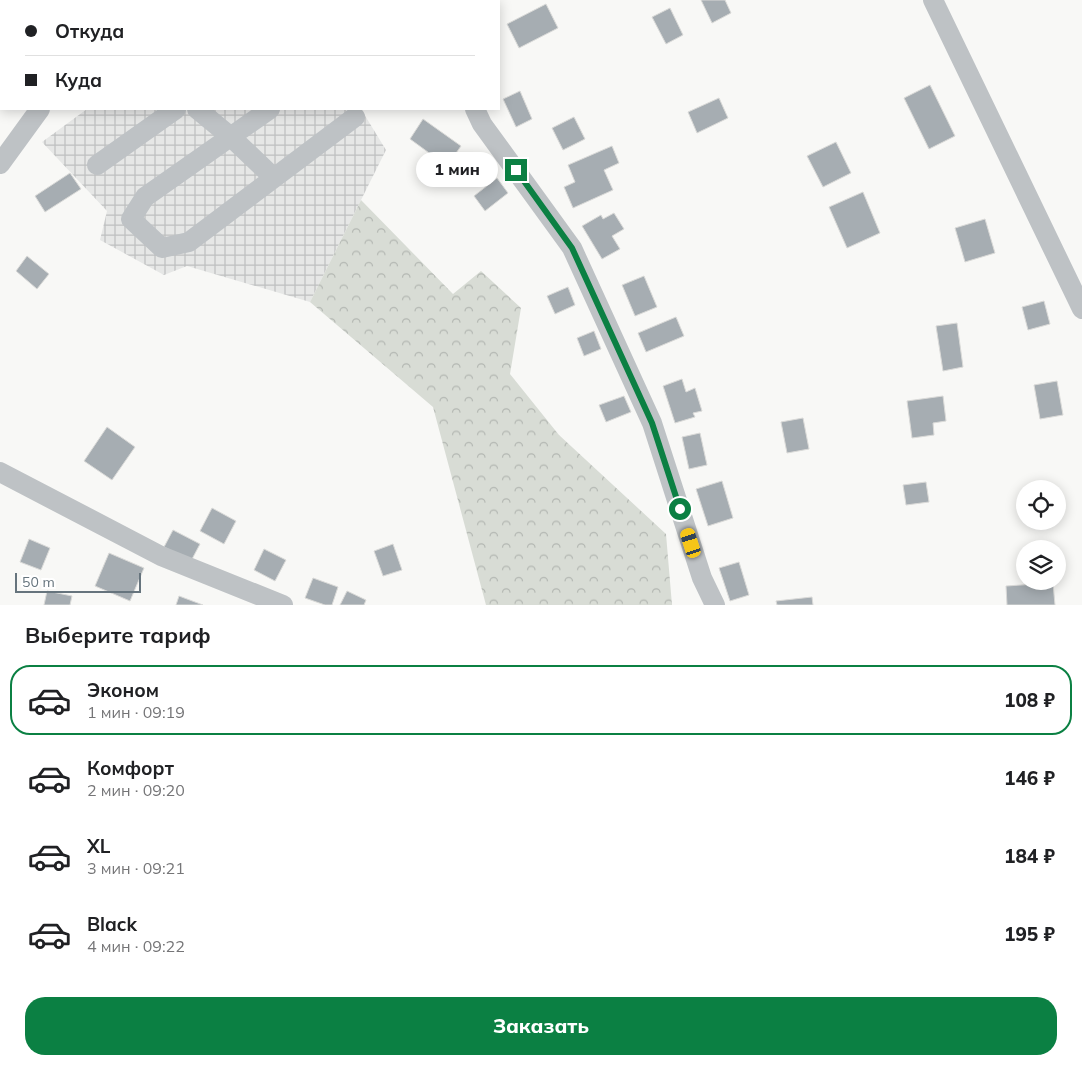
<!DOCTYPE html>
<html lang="ru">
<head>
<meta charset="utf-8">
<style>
  :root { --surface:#fff; --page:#f6f6f6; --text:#202124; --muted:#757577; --line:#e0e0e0; --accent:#0b8043 }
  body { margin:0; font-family:Mulish,sans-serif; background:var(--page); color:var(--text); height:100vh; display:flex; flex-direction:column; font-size:19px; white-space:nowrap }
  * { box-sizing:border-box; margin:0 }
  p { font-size:16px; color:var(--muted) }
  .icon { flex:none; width:28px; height:28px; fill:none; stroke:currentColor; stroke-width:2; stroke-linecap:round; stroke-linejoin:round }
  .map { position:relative; height:605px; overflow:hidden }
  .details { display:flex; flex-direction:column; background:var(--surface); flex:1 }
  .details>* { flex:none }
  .hud { position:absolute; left:0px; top:0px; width:500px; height:110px; box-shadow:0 2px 12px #0003; display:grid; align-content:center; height:110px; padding:0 25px; background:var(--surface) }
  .buttons { position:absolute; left:1016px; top:480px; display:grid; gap:10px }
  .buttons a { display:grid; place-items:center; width:50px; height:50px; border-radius:50%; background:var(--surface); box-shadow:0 2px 12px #0003; font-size:25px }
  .scale { position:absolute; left:15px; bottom:12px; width:126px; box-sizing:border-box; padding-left:5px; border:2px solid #66747d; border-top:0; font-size:14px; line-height:18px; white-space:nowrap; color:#66747d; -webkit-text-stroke:4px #fff; paint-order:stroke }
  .end { position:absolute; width:22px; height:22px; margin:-11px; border:6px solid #0b8043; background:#fff; box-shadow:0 0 0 2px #fff }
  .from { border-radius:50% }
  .bubble { position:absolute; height:35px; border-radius:18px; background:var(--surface); box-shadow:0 2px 12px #0003; font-size:16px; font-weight:800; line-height:35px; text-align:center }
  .car { position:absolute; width:15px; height:30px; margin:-15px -8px; border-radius:6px; box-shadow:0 0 4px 1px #0007; background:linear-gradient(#f5c518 24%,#345 0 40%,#f5c518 0 76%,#345 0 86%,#f5c518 0) }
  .hud b { display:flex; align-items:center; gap:18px; height:48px; font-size:19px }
  .hud b+b { border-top:1px solid var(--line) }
  .hud i { width:12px; height:12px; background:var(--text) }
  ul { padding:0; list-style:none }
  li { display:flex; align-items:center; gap:15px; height:70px; margin:0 10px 8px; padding:0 15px; border:2px solid transparent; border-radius:20px }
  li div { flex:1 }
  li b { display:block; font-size:19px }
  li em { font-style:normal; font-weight:800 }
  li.selected { border-color:var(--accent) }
  li>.icon { width:45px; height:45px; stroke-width:1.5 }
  h2 { padding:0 25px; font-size:22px; line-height:60px }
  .cta { display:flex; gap:10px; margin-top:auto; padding:10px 25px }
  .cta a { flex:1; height:58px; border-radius:20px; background:var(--accent); color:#fff; font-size:20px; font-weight:800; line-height:58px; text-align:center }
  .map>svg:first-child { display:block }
  .industrial { fill:url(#industrial-grid) }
  .forest { fill:url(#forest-crowns) }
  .building { fill:#a6adb2; stroke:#dadad8 }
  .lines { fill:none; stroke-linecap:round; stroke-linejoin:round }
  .minor { stroke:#bec2c5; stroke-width:20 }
  .route { stroke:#0b8043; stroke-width:6 }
</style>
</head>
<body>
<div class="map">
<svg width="1082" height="605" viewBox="0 0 1082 605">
  <defs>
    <pattern id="industrial-grid" width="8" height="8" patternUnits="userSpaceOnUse" patternTransform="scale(1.25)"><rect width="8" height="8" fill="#e6e7e6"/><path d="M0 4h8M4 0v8" fill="none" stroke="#bec0c0"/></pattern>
    <pattern id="forest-crowns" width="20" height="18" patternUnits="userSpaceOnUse" patternTransform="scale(1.25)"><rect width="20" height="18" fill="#d8dcd5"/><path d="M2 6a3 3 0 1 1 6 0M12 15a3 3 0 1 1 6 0" fill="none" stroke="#b3b7b2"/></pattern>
  </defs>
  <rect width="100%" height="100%" fill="#f8f8f6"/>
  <path class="industrial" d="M87 109H361L386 150 310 302 187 266 164 275 100 240 107 211 42 142Z"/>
  <path class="forest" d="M361 200 453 294 481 271 521 308 510 374 559 435 666 534 672 605H486L433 407 310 302Z"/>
  <path class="building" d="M447 0H480V1H448Z
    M701 0H725L731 13 712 23Z
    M546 4 558 28 519 48 507 24Z
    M670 8 683 35 666 44 652 17Z
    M930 85 955 136 929 149 904 98Z
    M520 91 532 119 516 127 503 99Z
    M719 98 728 118 697 133 688 112Z
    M574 117 585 139 563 150 552 128Z
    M423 119 461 146 447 166 410 139Z
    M836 142 851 173 823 187 807 156Z
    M612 146 619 163 604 170 613 190 573 208 564 187 575 182 568 165Z
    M469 157 481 168 465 183 454 172Z
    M70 173 81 189 45 212 35 196Z
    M497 178 508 193 485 211 474 196Z
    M863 192 880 233 847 248 829 207Z
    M614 213 624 229 612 236 620 249 602 259 582 226 601 215 603 219Z
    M985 219 995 253 965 262 955 228Z
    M27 256 49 274 37 289 16 271Z
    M644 276 657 307 635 316 622 285Z
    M568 287 575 305 555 314 547 296Z
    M1044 301 1050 324 1028 330 1022 307Z
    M676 317 684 336 646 352 638 333Z
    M957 323 963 367 943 371 936 326Z
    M594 331 601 349 584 356 577 338Z
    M682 379 686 392 695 388 702 411 693 413 695 417 675 423 663 386Z
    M1057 381 1063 415 1040 419 1034 385Z
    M624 396 631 412 606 422 599 405Z
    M943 396 946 421 933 423 934 435 912 438 907 401Z
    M803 418 809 449 787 453 781 422Z
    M107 427 135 447 112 480 84 461Z
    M700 433 707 465 689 469 682 437Z
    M722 481 733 518 708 526 696 489Z
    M926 482 929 502 906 505 903 485Z
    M212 508 236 521 224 544 200 531Z
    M173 530 200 544 191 561 164 547Z
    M29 539 50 548 41 570 20 562Z
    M393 544 402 570 383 576 374 551Z
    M264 549 286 560 275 581 254 570Z
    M109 553 144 568 130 601 95 586Z
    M739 562 749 595 730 601 719 568Z
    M313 578 338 587 332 605H325L305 598Z
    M1053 583 1055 605H1007L1006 586Z
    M47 591 72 596 70 605H44Z
    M347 591 366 600 364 605H340Z
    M179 596 203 605H176Z
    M812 597 813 605H777L776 601Z"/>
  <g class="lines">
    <path class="minor" d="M14 0 16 1
      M421 0 422 1
      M933 0 1082 309
      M116 1 117 0
      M197 109 231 137 274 178
      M270 109 145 197 131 219 162 248 189 242 355 117
      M475 109 482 124 572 248 652 423 702 578 715 605
      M0 164 40 109
      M97 165 176 109
      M0 472 161 556 283 605"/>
  </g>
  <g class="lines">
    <path class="route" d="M516 170 572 248 652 423 680 509"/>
  </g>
</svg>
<div class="buttons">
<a><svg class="icon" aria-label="locate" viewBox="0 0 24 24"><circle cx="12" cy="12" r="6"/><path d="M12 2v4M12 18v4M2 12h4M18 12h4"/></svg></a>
<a><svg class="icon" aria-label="layers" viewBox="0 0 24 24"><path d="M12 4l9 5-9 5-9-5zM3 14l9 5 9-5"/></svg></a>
</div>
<div class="scale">50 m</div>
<i class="end from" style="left:680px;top:509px"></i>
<i class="end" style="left:516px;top:170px"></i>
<div class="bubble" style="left:416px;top:152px;width:82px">1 мин</div>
<i class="car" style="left:691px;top:543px;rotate:342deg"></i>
<div class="hud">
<b><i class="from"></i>Откуда</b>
<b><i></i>Куда</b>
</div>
</div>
<section class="details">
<h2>Выберите тариф</h2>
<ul>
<li class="selected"><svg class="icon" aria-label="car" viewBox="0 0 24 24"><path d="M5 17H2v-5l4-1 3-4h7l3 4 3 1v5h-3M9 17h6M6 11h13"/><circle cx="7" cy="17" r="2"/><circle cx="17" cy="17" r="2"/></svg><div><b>Эконом</b><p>1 мин · 09:19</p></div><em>108 ₽</em></li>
<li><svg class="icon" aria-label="car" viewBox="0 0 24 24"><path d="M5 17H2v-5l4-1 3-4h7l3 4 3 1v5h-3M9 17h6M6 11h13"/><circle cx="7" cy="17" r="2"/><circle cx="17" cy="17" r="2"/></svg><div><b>Комфорт</b><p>2 мин · 09:20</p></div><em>146 ₽</em></li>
<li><svg class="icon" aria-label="car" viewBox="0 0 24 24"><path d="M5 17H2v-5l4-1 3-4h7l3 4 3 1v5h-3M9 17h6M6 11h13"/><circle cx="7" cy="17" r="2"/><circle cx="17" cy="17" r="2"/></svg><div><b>XL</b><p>3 мин · 09:21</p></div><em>184 ₽</em></li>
<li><svg class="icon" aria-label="car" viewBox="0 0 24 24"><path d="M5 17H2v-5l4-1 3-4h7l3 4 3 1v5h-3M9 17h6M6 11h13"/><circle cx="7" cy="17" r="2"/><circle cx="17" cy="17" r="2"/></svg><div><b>Black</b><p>4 мин · 09:22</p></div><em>195 ₽</em></li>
</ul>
<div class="cta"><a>Заказать</a></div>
</section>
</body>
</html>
